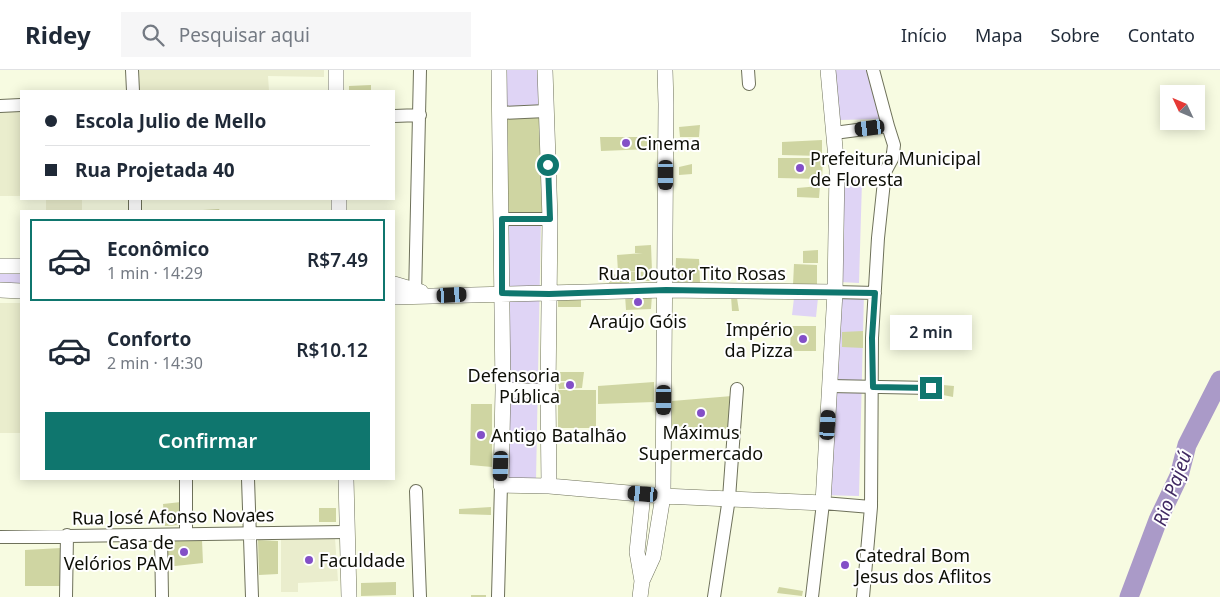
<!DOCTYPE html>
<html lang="pt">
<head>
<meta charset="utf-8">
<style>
  :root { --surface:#fff; --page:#f6f6f7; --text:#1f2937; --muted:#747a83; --line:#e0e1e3; --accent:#0f766e }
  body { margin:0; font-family:"Noto Sans",sans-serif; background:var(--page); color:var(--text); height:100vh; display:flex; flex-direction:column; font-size:19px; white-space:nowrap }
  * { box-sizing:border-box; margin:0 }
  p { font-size:16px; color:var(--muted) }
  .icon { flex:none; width:28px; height:28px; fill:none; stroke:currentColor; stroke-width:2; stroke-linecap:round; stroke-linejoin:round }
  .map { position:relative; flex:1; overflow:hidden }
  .panel { position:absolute; left:20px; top:140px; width:375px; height:270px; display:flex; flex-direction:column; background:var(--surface); border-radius:0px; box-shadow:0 2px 12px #0003 }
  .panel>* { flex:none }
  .guide { position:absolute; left:20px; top:20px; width:375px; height:110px; border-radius:0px; box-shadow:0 2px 12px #0003; display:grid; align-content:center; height:110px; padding:0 25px; background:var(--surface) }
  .needle { width:32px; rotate:314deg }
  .tools { position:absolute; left:1160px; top:15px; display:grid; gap:10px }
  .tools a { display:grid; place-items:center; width:45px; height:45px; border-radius:0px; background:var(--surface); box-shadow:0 2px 12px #0003; font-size:25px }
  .end { position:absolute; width:22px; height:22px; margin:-11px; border:6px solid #0f766e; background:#fff; box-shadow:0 0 0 2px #fff }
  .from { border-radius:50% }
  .bubble { position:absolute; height:35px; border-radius:0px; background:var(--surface); box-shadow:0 2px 12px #0003; font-size:16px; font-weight:600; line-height:35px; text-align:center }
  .car { position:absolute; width:15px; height:30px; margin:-15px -8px; border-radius:6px; box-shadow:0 0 4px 1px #0007; background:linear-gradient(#222 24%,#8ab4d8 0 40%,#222 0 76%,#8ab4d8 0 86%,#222 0) }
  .guide b { display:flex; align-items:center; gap:18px; height:48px; font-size:19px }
  .guide b+b { border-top:1px solid var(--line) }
  .guide i { width:12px; height:12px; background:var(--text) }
  ul { padding:9px 0 0; list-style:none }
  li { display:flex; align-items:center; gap:15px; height:82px; margin:0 10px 8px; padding:0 15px; border:2px solid transparent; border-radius:0px }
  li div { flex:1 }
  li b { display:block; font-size:19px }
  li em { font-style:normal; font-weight:600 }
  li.selected { border-color:var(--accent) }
  li>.icon { width:45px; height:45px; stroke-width:1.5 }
  .cta { display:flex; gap:10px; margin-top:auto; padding:10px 25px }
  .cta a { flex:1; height:58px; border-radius:0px; background:var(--accent); color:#fff; font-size:20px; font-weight:600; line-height:58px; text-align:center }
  header { display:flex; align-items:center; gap:30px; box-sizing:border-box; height:70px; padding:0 25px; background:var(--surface); border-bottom:1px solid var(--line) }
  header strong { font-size:24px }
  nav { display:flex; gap:28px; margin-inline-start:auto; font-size:18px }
  .search { width:350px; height:45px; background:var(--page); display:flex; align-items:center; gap:12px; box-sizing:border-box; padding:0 18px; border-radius:0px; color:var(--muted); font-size:19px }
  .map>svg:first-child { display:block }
  .built { fill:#eaedcd }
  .green { fill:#dfd4f5 }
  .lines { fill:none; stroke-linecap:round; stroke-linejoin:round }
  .river { stroke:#aa9ac8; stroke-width:19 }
  .building { fill:#cfd5a2 }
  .minor-casing { stroke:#6e715a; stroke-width:14 }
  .tertiary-casing { stroke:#6e715a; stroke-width:16 }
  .minor { stroke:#fff; stroke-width:12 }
  .tertiary { stroke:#fff; stroke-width:15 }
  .route { stroke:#0f766e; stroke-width:6 }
  .poi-dot { fill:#834fc7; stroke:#fff; stroke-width:2 }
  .labels { text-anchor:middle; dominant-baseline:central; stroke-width:4; stroke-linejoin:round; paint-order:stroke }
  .poi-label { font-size:18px; fill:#0d0e06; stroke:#fff; text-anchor:start }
  .street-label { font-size:18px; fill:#0d0e06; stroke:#fff }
  .water-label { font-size:19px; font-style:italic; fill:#402962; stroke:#fff }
</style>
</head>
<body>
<header>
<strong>Ridey</strong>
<div class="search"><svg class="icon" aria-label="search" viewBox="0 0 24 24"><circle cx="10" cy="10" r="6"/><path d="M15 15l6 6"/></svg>Pesquisar aqui</div>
<nav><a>Início</a><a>Mapa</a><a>Sobre</a><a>Contato</a></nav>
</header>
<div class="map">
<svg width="1220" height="527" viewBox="0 0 1220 527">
  <rect width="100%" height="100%" fill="#f7fbe1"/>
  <path class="built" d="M138 0H324V7L268 6 269 21H138Z
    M21 40V126H0V41Z
    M46 129H82V141H46Z
    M0 233H21V363H0Z
    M335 468 338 511 298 513V522H281V470Z"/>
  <path class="green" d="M504 0H541L542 36 504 37Z
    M833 0H868L881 49 839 50Z
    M852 109 862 111 859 213 839 212 843 110Z
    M502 149H541L536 411 502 410Z
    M21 193V228H0V194Z
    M828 223H864L859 426 819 425Z
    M794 228H818L816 247 792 245Z"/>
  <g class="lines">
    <path class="river" d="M1129 527 1158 450 1179 406 1187 375 1220 310"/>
  </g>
  <path class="building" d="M371 15V21H349V16Z
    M545 45V144L507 145 503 46Z
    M700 55 699 67H680L679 57Z
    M600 67H650L651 79 601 81Z
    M822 70V86L782 85V72Z
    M778 88H823L822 109 778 108Z
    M692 94V104L679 105V97Z
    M820 116 819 128 797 127V118Z
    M219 139 220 141H203V140Z
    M651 175 652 201 618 202 617 185 643 183H635V176Z
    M818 180V193H803V181Z
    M676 188 699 189 700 213 675 212Z
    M794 194 817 195V215H793Z
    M631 202H652L653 211H631Z
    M629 203V213H609L608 205Z
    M625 225H652L651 239 626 240Z
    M731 226 737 228 739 241H732Z
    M558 228H581V237H558Z
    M791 256H816V281H790Z
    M863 261V278L842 277V262Z
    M555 302H584L582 318 559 319 558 313 577 311H556Z
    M654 312V332L598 334V316Z
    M943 315 954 316 953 327 943 325Z
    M558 320H596V358H558Z
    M732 326 728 359 672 356V331Z
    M471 334H492V397L470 395Z
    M181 432V455L165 456 163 434Z
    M491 437V445L459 444V439Z
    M319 438H336V452H319Z
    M165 470H202L203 493 166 497Z
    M258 470 278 471V504L259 505Z
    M61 478V516H25V480Z
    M396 512V525L361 526V513Z
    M779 517 803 521 802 526 777 523Z
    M471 525H486V527H471Z"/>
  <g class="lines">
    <g class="minor-casing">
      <path id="minor" d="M132 0 133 21
        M748 0 749 14
        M873 0 888 56
        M0 36 21 35
        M500 43 546 41
        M394 46 420 45
        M834 63 888 56 894 75 893 83 892 89 885 102 878 168 872 268 871 437 863 527
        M837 100 885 102
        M135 129V141
        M502 149H550
        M835 222 875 223
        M415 227 420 0
        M830 316 931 318
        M248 409 252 527
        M416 421 420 527
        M186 464V409
        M161 465 162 527
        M0 467 347 462
        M66 527 67 465
        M498 527 501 415
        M714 527 729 428 737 319
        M812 527 823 433 871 437"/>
    </g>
    <g class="tertiary-casing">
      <path id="tertiary" d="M336 0V21
        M499 0 503 320 501 415 549 416 663 426 823 433 835 222 837 100 828 0
        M545 0 550 149 548 322 549 416
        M339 129V141
        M0 196H21
        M394 214 421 222
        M0 220 21 221
        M394 227 666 220 835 222
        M503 320 548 322
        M346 409 349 527
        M642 511 637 482 643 424
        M640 527 642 511 653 487 663 426 666 34 665 0"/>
    </g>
    <use href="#minor" class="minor"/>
    <use href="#tertiary" class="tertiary"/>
  </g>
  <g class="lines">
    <path class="route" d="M548 95 550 149H502V223L549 224 666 220 875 223 872 268 873 317 931 318"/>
  </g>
  <g class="poi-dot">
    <circle cx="626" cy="73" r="5"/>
    <circle cx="800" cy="98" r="5"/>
    <circle cx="638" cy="232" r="5"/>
    <circle cx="803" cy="269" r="5"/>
    <circle cx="570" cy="315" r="5"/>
    <circle cx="701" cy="343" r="5"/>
    <circle cx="481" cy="365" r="5"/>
    <circle cx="184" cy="482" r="5"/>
    <circle cx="309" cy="490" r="5"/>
    <circle cx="845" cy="495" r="5"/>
  </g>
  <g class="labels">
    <g class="poi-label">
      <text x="636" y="73">Cinema</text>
      <text x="810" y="88">Prefeitura Municipal<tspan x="810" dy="21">de Floresta</tspan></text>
      <text x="638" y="251" text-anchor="middle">Araújo Góis</text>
      <text x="793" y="259" text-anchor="end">Império<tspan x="793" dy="21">da Pizza</tspan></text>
      <text x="560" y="305" text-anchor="end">Defensoria<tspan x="560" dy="21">Pública</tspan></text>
      <text x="701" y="362" text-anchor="middle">Máximus<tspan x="701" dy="21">Supermercado</tspan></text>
      <text x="491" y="365">Antigo Batalhão</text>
      <text x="174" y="472" text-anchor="end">Casa de<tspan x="174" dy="21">Velórios PAM</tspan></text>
      <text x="855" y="485">Catedral Bom<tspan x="855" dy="21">Jesus dos Aflitos</tspan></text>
      <text x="319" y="490">Faculdade</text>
    </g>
    <g class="street-label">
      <text x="692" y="203">Rua Doutor Tito Rosas</text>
      <text transform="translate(173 446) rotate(-1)">Rua José Afonso Novaes</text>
    </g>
    <g class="water-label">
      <text transform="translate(1172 418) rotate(-70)">Rio Pajeú</text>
    </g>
  </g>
</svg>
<div class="tools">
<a><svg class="needle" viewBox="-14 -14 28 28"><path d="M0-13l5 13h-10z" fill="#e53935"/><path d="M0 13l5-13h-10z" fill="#747a83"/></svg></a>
</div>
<i class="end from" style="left:548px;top:95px"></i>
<i class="end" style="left:931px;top:318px"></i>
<div class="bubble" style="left:890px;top:245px;width:82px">2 min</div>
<i class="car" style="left:870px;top:58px;rotate:263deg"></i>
<i class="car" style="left:666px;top:105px;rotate:180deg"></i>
<i class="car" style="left:452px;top:225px;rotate:87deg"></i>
<i class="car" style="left:664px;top:330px;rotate:180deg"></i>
<i class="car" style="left:828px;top:355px;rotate:4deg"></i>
<i class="car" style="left:501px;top:396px;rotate:182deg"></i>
<i class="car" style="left:643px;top:424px;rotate:275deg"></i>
<div class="guide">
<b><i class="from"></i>Escola Julio de Mello</b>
<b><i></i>Rua Projetada 40</b>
</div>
<section class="panel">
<ul>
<li class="selected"><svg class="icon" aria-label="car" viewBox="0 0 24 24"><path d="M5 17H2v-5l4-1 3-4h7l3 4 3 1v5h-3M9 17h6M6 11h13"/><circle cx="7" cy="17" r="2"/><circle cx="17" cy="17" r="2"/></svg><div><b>Econômico</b><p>1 min · 14:29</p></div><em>R$7.49</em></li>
<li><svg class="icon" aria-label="car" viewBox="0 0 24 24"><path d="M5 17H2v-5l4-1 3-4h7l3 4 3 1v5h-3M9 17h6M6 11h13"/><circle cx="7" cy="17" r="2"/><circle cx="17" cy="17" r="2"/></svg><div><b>Conforto</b><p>2 min · 14:30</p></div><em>R$10.12</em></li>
</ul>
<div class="cta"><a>Confirmar</a></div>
</section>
</div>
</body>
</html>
